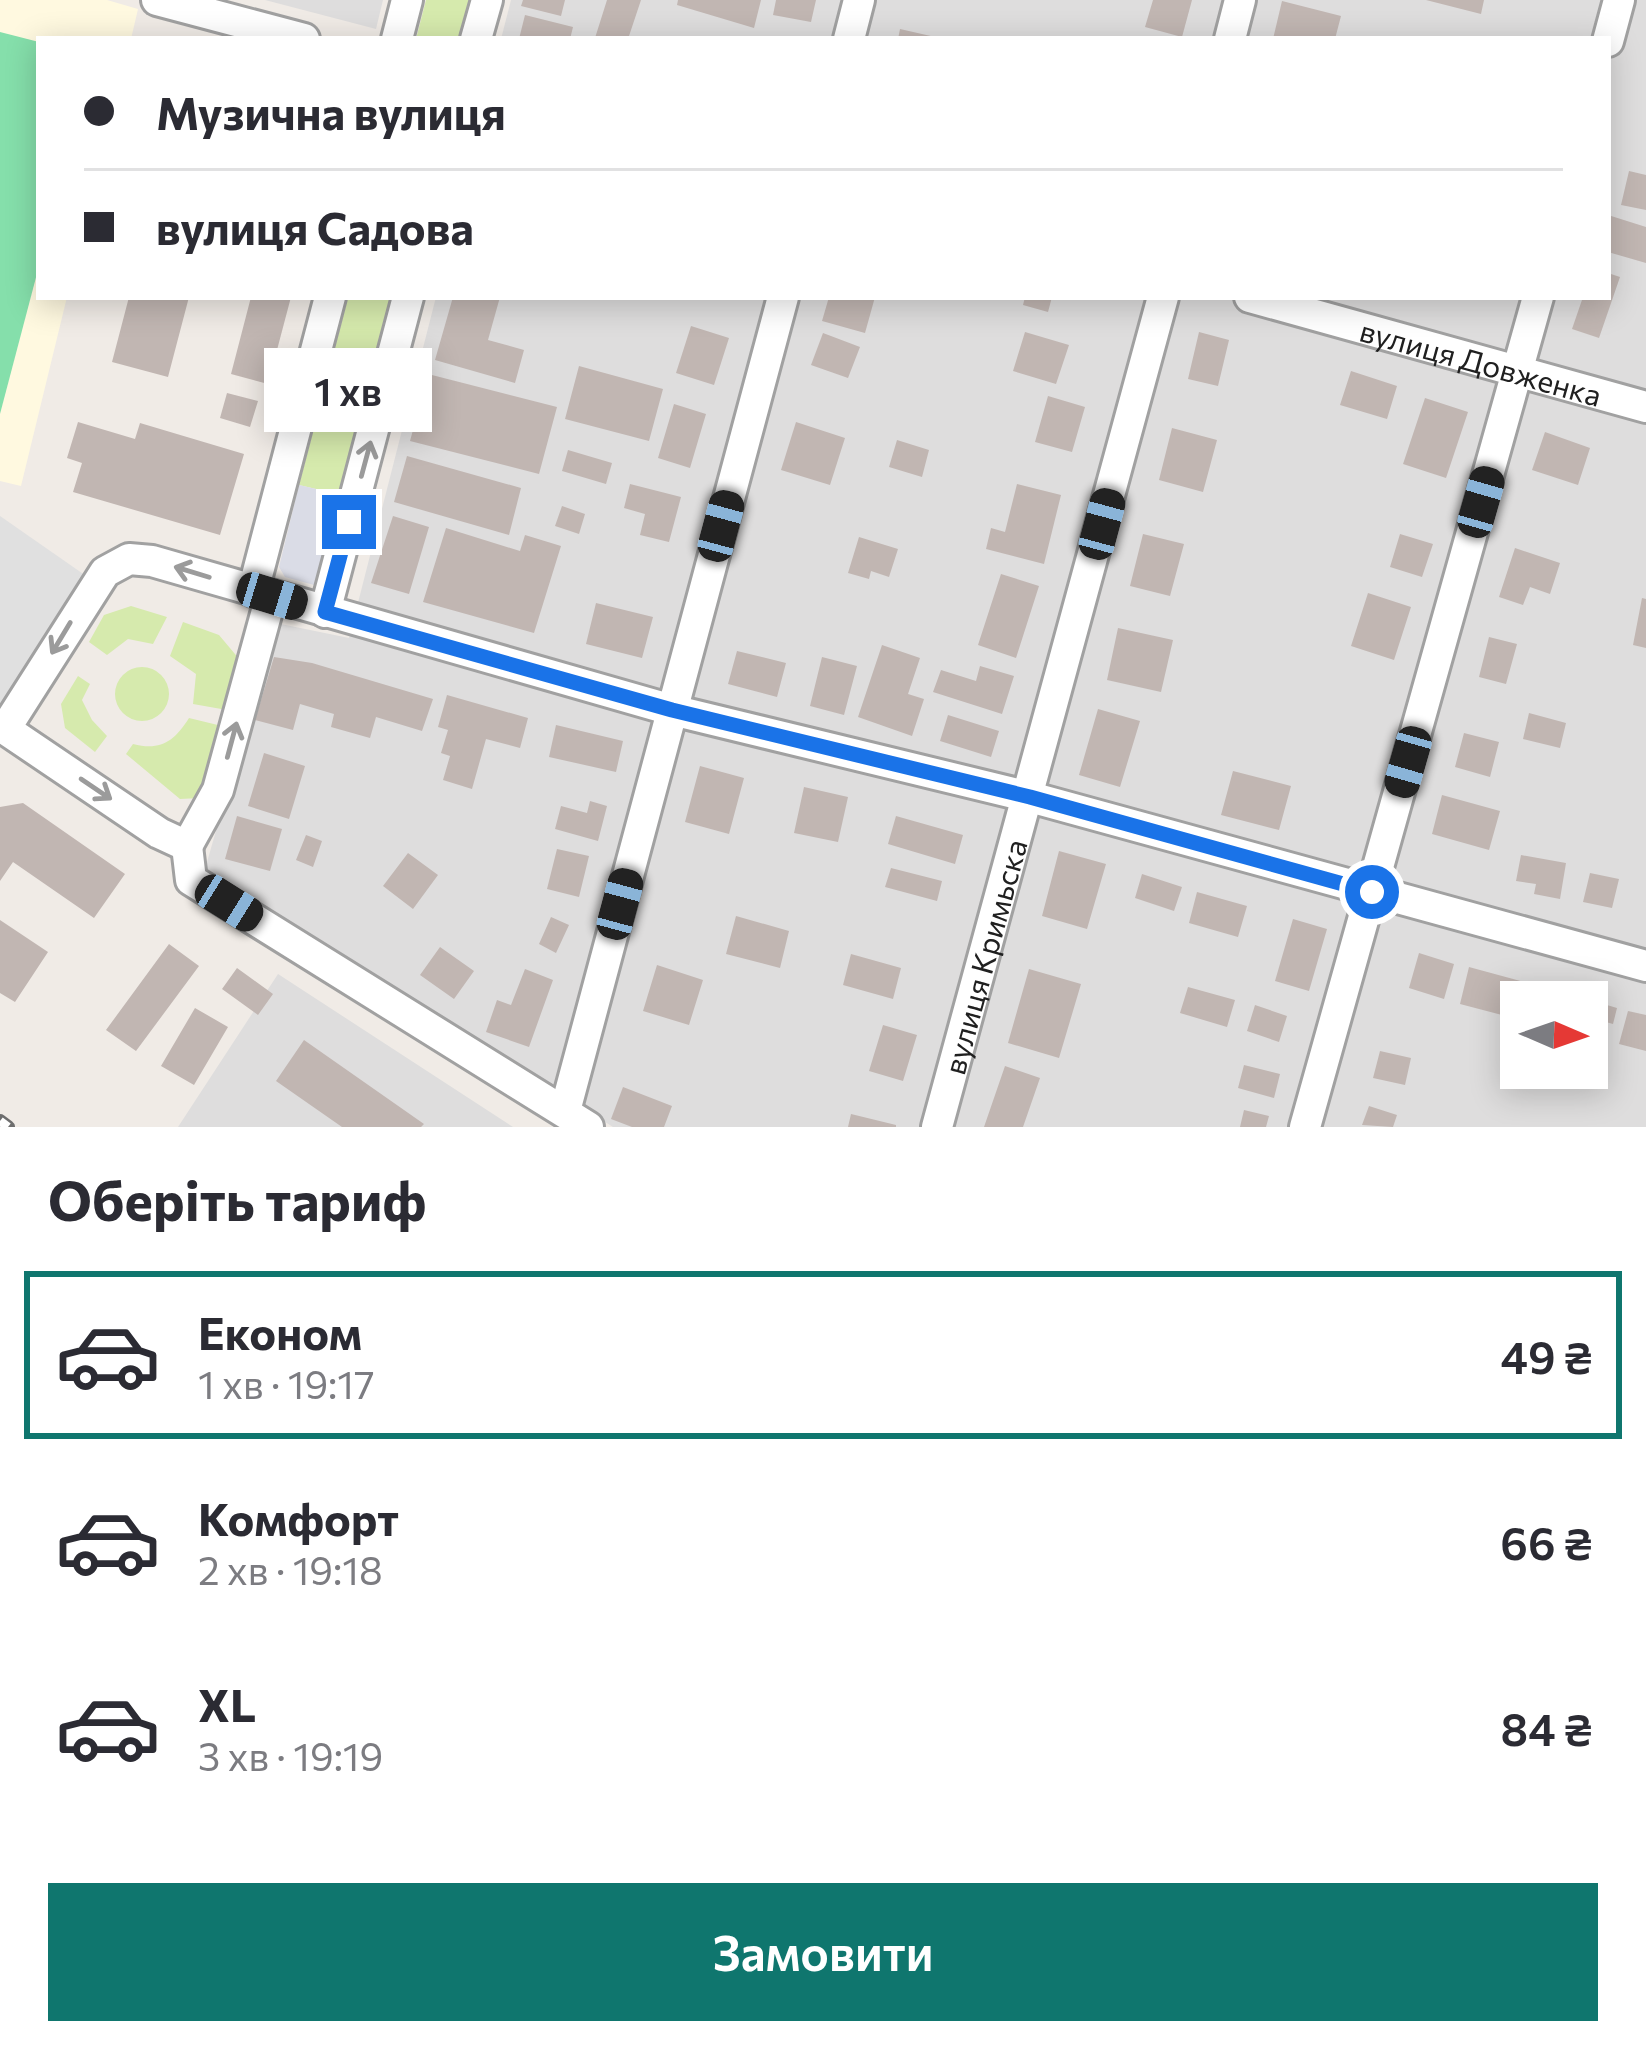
<!DOCTYPE html>
<html lang="uk">
<head>
<meta charset="utf-8">
<style>
  :root { --surface:#fff; --page:#f7f7f7; --text:#2b2b33; --muted:#7c7c81; --line:#e1e1e2; --accent:#0f766e }
  body { margin:0; font-family:Commissioner,sans-serif; background:var(--page); color:var(--text); height:100vh; display:flex; flex-direction:column; font-size:45px; white-space:nowrap }
  * { box-sizing:border-box; margin:0 }
  p { font-size:39px; color:var(--muted) }
  .icon { flex:none; width:66px; height:66px; fill:none; stroke:currentColor; stroke-width:2; stroke-linecap:round; stroke-linejoin:round }
  .map { position:relative; height:1127px; overflow:hidden }
  .details { display:flex; flex-direction:column; background:var(--surface); flex:1 }
  .details>* { flex:none }
  .guide { position:absolute; left:36px; top:36px; width:1575px; height:264px; border-radius:0px; box-shadow:0 6px 30px #0003; display:grid; align-content:center; height:264px; padding:0 48px; background:var(--surface) }
  .needle { width:78px; rotate:92deg }
  .fabs { position:absolute; left:1500px; top:981px; display:grid; gap:24px }
  .fabs a { display:grid; place-items:center; width:108px; height:108px; border-radius:0px; background:var(--surface); box-shadow:0 6px 30px #0003; font-size:60px }
  .end { position:absolute; width:54px; height:54px; margin:-27px; border:15px solid #1a73e8; background:#fff; box-shadow:0 0 0 6px #fff }
  .from { border-radius:50% }
  .bubble { position:absolute; height:84px; border-radius:0px; background:var(--surface); box-shadow:0 6px 30px #0003; font-size:39px; font-weight:600; line-height:84px; text-align:center }
  .car { position:absolute; width:36px; height:72px; margin:-36px -18px; border-radius:15px; box-shadow:0 0 9px 3px #0007; background:linear-gradient(#222 24%,#8ab4d8 0 40%,#222 0 76%,#8ab4d8 0 86%,#222 0) }
  .guide b { display:flex; align-items:center; gap:42px; height:114px; font-size:45px }
  .guide b+b { border-top:3px solid var(--line) }
  .guide i { width:30px; height:30px; background:var(--text) }
  ul { padding:0; list-style:none }
  li { display:flex; align-items:center; gap:36px; height:168px; margin:0 24px 18px; padding:0 24px; border:6px solid transparent; border-radius:0px }
  li div { flex:1 }
  li b { display:block; font-size:45px }
  li em { font-style:normal; font-weight:600 }
  li.active { border-color:var(--accent) }
  li>.icon { width:108px; height:108px; stroke-width:1.5 }
  h2 { padding:0 48px; font-size:54px; line-height:144px }
  .primary-button { display:flex; gap:24px; margin-top:auto; padding:24px 48px }
  .primary-button a { flex:1; height:138px; border-radius:0px; background:var(--accent); color:#fff; font-size:48px; font-weight:600; line-height:138px; text-align:center }
  .map>svg:first-child { display:block }
  .residential { fill:#dedddd; fill-rule:evenodd }
  .education { fill:#fff9e0 }
  .grass { fill:#d6eaad }
  .pitch { fill:#85dfab }
  .parking { fill:#e0e0e0 }
  .plaza { fill:#dadce6 }
  .building { fill:#c1b6b2 }
  .lines { fill:none; stroke-linecap:round; stroke-linejoin:round }
  .minor-casing { stroke:#a1a1a1; stroke-width:36 }
  .minor { stroke:#fff; stroke-width:30 }
  .rail-casing { stroke:#6e6e6e; stroke-width:14 }
  .rail { stroke:#fff; stroke-width:9; stroke-dasharray:27; stroke-linecap:butt }
  .oneway { stroke:#9b9b9b }
  .route { stroke:#1a73e8; stroke-width:15 }
  .labels { text-anchor:middle; dominant-baseline:central; stroke-width:9; stroke-linejoin:round; paint-order:stroke }
  .street-label { font-size:30px; fill:#202020; stroke:#fff }
</style>
</head>
<body>
<div class="map">
<svg width="1646" height="1127" viewBox="0 0 1646 1127">
  <rect width="100%" height="100%" fill="#f0ebe6"/>
  <path class="residential" d="M265 0H383L376 29Z
    M511 0H1646V1127H613L205 869 276 623 349 638 436 297H1608V39H501ZM1521 1002H1587V1068H1521Z
    M278 974 513 1127H178Z"/>
  <path class="education" d="M0 0H107L138 9 131 39H39V297H67L21 486 0 481Z"/>
  <path class="grass" d="M426 0H476L465 39H416Z
    M348 297H396L342 495 299 485Z
    M131 606 167 617 153 644 128 639 107 655 89 642 104 615Z
    M183 622 219 635 240 660 227 710 193 704 196 674 170 656Z
    M115 694a27 27 0 1 1 54 0a27 27 0 1 1-54 0Z
    M78 676 90 684 82 700 92 720 107 736 95 752 65 728 61 704Z
    M189 718 226 727 200 798 180 799 126 754 133 744C160 751 174 742 189 718Z"/>
  <path class="pitch" d="M0 32 39 42V266L0 414Z"/>
  <path class="parking" d="M0 516 89 578 0 707Z"/>
  <path class="plaza" d="M299 485 342 495 322 575 314 585 285 577 279 567Z"/>
  <path class="building" d="M523 0H565L561 16 521 6Z
    M607 0H641L628 39 595 38Z
    M678 0H761L754 28 677 5Z
    M776 0H816L811 22 773 15Z
    M1153 0H1192L1182 37 1145 27Z
    M1426 0H1484L1481 14Z
    M1282 1 1341 16 1335 39H1273Z
    M525 15 573 27 570 39H519Z
    M900 29 935 37V39H898Z
    M1629 171 1646 175V210L1621 205Z
    M1608 215 1646 227V263L1608 252Z
    M1608 273 1620 277 1599 338 1572 329 1583 297H1608Z
    M129 297H189L168 377 112 362Z
    M251 297H291L268 384 231 374Z
    M453 297H500L488 340 524 350 515 383 435 360Z
    M829 297H875L865 333 822 321Z
    M1025 297H1052L1048 312 1023 305Z
    M691 326 729 338 714 385 676 373Z
    M1025 332 1069 345 1056 384 1013 371Z
    M1199 332 1229 340 1218 386 1188 379Z
    M823 333 860 347 848 378 811 365Z
    M579 366 663 389 649 441 565 419Z
    M1351 371 1397 386 1387 419 1340 405Z
    M428 374 557 407 539 474 410 441Z
    M227 393 258 401 250 427 220 418Z
    M1048 396 1085 407 1072 452 1035 442Z
    M1425 398 1468 412 1446 478 1403 464Z
    M674 404 706 414 690 468 658 458Z
    M78 422 135 439 140 423 244 454 220 535 73 492 82 463 67 458Z
    M796 422 845 438 830 485 781 470Z
    M1172 428 1217 440 1203 492 1159 480Z
    M1545 432 1590 448 1578 485 1532 470Z
    M897 440 929 450 922 477 889 467Z
    M568 450 612 463 606 484 562 471Z
    M407 456 521 488 509 535 394 502Z
    M630 484 681 497 669 542 640 535 645 514 624 508Z
    M1017 484 1061 495 1044 564 986 549 991 528 1005 532Z
    M562 506 585 514 579 534 555 526Z
    M393 516 429 527 409 594 371 583Z
    M446 528 520 551 525 535 561 546 534 633 423 602Z
    M1143 534 1184 544 1170 596 1130 586Z
    M1400 534 1433 544 1422 577 1390 567Z
    M859 537 898 549 889 577 871 571 869 579 848 573Z
    M1515 548 1560 563 1550 594 1530 587 1523 605 1499 597Z
    M1001 574 1039 586 1016 658 978 645Z
    M1368 593 1411 607 1394 660 1351 646Z
    M1642 598 1646 599V648L1633 645Z
    M596 603 653 617 642 658 586 644Z
    M1118 628 1173 640 1161 692 1107 680Z
    M1489 637 1517 644 1506 684 1479 677Z
    M882 645 920 658 908 694 924 699 912 736 858 717Z
    M737 651 786 663 777 697 728 684Z
    M274 657 312 663 433 699 422 731 376 717 370 738 331 727 334 714 300 704 293 730 255 720Z
    M822 657 857 666 844 715 810 706Z
    M980 666 1014 676 1002 714 933 692 941 670 976 681Z
    M447 695 528 718 520 748 486 739 472 789 443 780 450 756 441 753 448 730 438 727Z
    M1098 709 1140 721 1120 787 1079 775Z
    M1529 713 1566 723 1560 748 1523 739Z
    M948 715 999 731 991 757 940 741Z
    M556 725 623 741 616 772 549 757Z
    M1464 733 1499 742 1490 777 1455 767Z
    M264 753 305 766 289 819 248 806Z
    M700 766 744 778 729 834 685 822Z
    M1233 771 1291 786 1279 830 1221 815Z
    M804 787 848 797 838 842 794 833Z
    M1442 795 1500 811 1489 850 1432 834Z
    M590 801 607 806 598 841 555 829 561 806 587 813Z
    M23 803 125 874 94 918 13 862 0 881V807Z
    M237 816 282 829 270 871 225 859Z
    M896 816 963 835 955 864 888 844Z
    M306 835 322 841 313 867 296 860Z
    M557 849 589 856 579 897 547 889Z
    M1059 851 1106 864 1087 929 1042 916Z
    M408 853 438 875 413 909 383 886Z
    M1521 855 1566 863 1560 899 1534 894 1536 884 1516 881Z
    M891 868 942 881 937 901 885 887Z
    M1590 873 1619 879 1612 908 1583 902Z
    M1142 874 1182 887 1174 911 1135 898Z
    M1197 892 1247 906 1238 937 1189 923Z
    M736 916 789 931 780 968 726 954Z
    M551 917 569 925 556 953 539 944Z
    M1293 919 1327 929 1309 991 1275 981Z
    M0 920 48 952 15 1002 0 993Z
    M169 944 199 966 136 1051 106 1030Z
    M440 947 474 971 454 999 420 975Z
    M1419 953 1454 964 1444 999 1409 988Z
    M851 954 901 968 893 999 843 985Z
    M657 965 703 980 689 1025 643 1011Z
    M1469 967 1535 985 1531 1002H1521V1020L1460 1004Z
    M237 968 273 994 258 1015 222 989Z
    M525 969 553 980 529 1047 486 1032 497 1000 511 1005Z
    M1029 969 1081 984 1059 1058 1008 1043Z
    M1188 987 1235 1000 1227 1027 1180 1013Z
    M1566 993 1617 1008 1613 1024 1588 1017 1592 1002H1564Z
    M1255 1005 1287 1016 1279 1042 1247 1031Z
    M195 1008 228 1027 194 1085 161 1066Z
    M1628 1011 1646 1015V1051L1619 1044Z
    M883 1025 917 1035 903 1081 869 1071Z
    M304 1040 424 1124 421 1127H342L276 1081Z
    M1380 1051 1411 1058 1405 1085 1373 1078Z
    M1244 1065 1280 1074 1274 1098 1238 1088Z
    M1005 1066 1040 1078 1023 1127H984Z
    M623 1087 672 1106 664 1127H632L611 1119Z
    M1369 1106 1397 1115 1393 1127 1362 1125Z
    M1244 1110 1269 1116 1266 1127H1240Z
    M851 1114 896 1125V1127H848Z"/>
  <g class="lines">
    <g class="minor-casing">
      <g id="minor">
        <path d="M157 0 304 39"/>
        <path d="M397 39 407 0"/>
        <path d="M476 39 487 0"/>
        <path d="M849 39 859 0"/>
        <path d="M1230 39 1240 0"/>
        <path d="M1608 41 1619 0"/>
        <path id="s1" d="M1250 297 1646 407"/>
        <path d="M253 591 330 297"/>
        <path d="M325 612 408 297"/>
        <path d="M187 846 159 833 5 729 105 572 129 559 152 561 672 710 1030 797 1646 966"/>
        <path d="M187 846 191 880 588 1127"/>
        <path d="M187 846 218 790 271 596"/>
        <path d="M565 1111 783 297"/>
        <path id="s2" d="M937 1127 1163 297"/>
        <path d="M1305 1127 1538 297"/>
      </g>
    </g>
    <use href="#minor" class="minor"/>
    <g class="rail-casing">
      <path id="rail" d="M0 1121 8 1127"/>
    </g>
    <use href="#rail" class="rail"/>
  </g>
  <defs><path id="oneway-shaft" d="M-6 0H5M1.5-3L5.5 0L1.5 3" fill="none" stroke-width="1.6" stroke-linecap="round" stroke-linejoin="round" transform="scale(3)"/></defs>
  <g class="oneway">
    <use href="#oneway-shaft" transform="translate(366 459) rotate(-75)"/>
    <use href="#oneway-shaft" transform="translate(192 572) rotate(-163)"/>
    <use href="#oneway-shaft" transform="translate(61 638) rotate(121)"/>
    <use href="#oneway-shaft" transform="translate(232 740) rotate(-75)"/>
    <use href="#oneway-shaft" transform="translate(96 789) rotate(34)"/>
  </g>
  <g class="lines">
    <path class="route" d="M349 522 325 612 672 710 1030 797 1372 892"/>
  </g>
  <g class="labels">
    <g class="street-label">
      <text stroke="none"><textPath href="#s1" startOffset="240">вулиця Довженка</textPath></text>
      <text stroke="none"><textPath href="#s2" startOffset="177">вулиця Кримьска</textPath></text>
    </g>
  </g>
</svg>
<div class="fabs">
<a><svg class="needle" viewBox="-14 -14 28 28"><path d="M0-13l5 13h-10z" fill="#e53935"/><path d="M0 13l5-13h-10z" fill="#7c7c81"/></svg></a>
</div>
<i class="end from" style="left:1372px;top:892px"></i>
<i class="end" style="left:349px;top:522px"></i>
<div class="bubble" style="left:264px;top:348px;width:168px">1 хв</div>
<i class="car" style="left:1481px;top:502px;rotate:16deg"></i>
<i class="car" style="left:1102px;top:524px;rotate:15deg"></i>
<i class="car" style="left:721px;top:526px;rotate:15deg"></i>
<i class="car" style="left:272px;top:596px;rotate:107deg"></i>
<i class="car" style="left:1408px;top:762px;rotate:196deg"></i>
<i class="car" style="left:229px;top:903px;rotate:122deg"></i>
<i class="car" style="left:620px;top:904px;rotate:15deg"></i>
<div class="guide">
<b><i class="from"></i>Музична вулиця</b>
<b><i></i>вулиця Садова</b>
</div>
</div>
<section class="details">
<h2>Оберіть тариф</h2>
<ul>
<li class="active"><svg class="icon" aria-label="car" viewBox="0 0 24 24"><path d="M5 17H2v-5l4-1 3-4h7l3 4 3 1v5h-3M9 17h6M6 11h13"/><circle cx="7" cy="17" r="2"/><circle cx="17" cy="17" r="2"/></svg><div><b>Економ</b><p>1 хв · 19:17</p></div><em>49 ₴</em></li>
<li><svg class="icon" aria-label="car" viewBox="0 0 24 24"><path d="M5 17H2v-5l4-1 3-4h7l3 4 3 1v5h-3M9 17h6M6 11h13"/><circle cx="7" cy="17" r="2"/><circle cx="17" cy="17" r="2"/></svg><div><b>Комфорт</b><p>2 хв · 19:18</p></div><em>66 ₴</em></li>
<li><svg class="icon" aria-label="car" viewBox="0 0 24 24"><path d="M5 17H2v-5l4-1 3-4h7l3 4 3 1v5h-3M9 17h6M6 11h13"/><circle cx="7" cy="17" r="2"/><circle cx="17" cy="17" r="2"/></svg><div><b>XL</b><p>3 хв · 19:19</p></div><em>84 ₴</em></li>
</ul>
<div class="primary-button"><a>Замовити</a></div>
</section>
</body>
</html>
